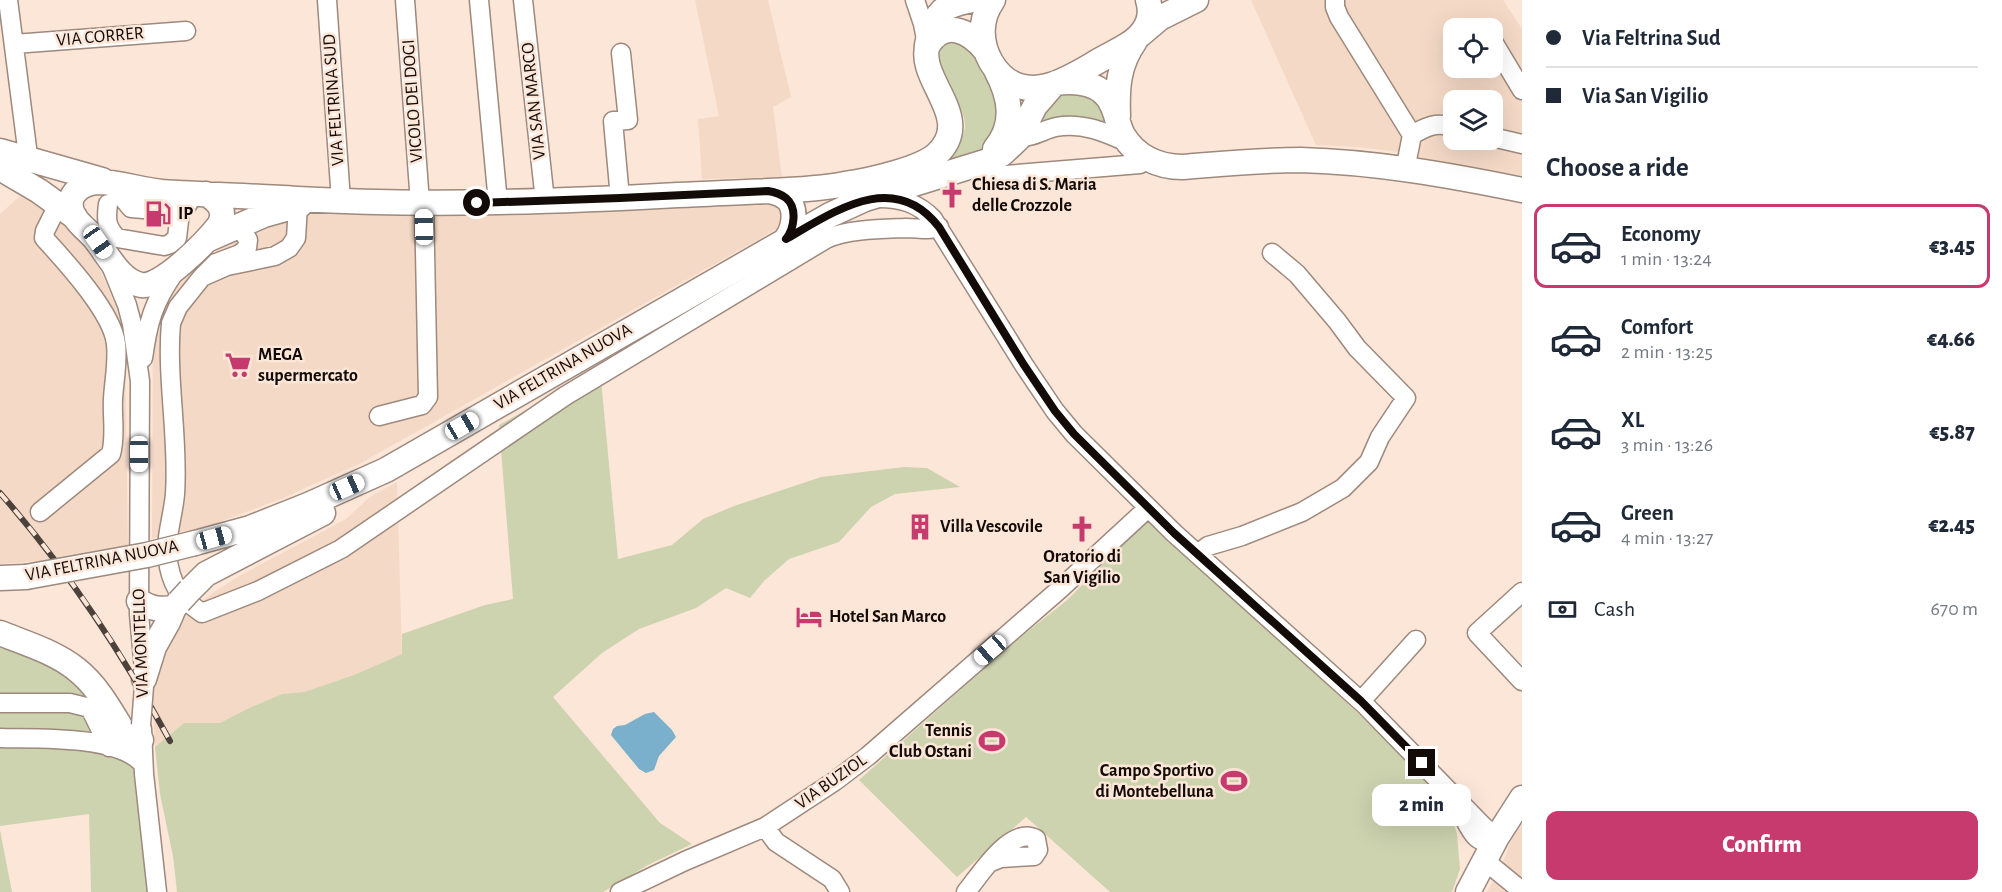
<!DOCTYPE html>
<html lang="en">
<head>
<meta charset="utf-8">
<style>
  :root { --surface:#fff; --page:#f2f2f3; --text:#1f2937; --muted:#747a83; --line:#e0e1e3; --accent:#c63a6d }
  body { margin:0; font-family:"Alegreya Sans",sans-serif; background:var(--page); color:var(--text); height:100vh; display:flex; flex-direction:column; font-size:22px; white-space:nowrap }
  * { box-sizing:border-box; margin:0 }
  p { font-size:20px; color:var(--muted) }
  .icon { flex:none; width:33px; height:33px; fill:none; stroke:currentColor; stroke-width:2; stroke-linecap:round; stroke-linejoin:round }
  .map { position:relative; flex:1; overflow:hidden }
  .drawer { display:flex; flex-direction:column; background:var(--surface); width:480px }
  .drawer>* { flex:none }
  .guide { display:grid; align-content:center; height:132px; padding:0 24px; background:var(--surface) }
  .buttons { position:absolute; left:1443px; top:18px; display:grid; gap:12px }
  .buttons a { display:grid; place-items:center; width:60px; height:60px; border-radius:12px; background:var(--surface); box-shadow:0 6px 24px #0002; font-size:30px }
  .end { position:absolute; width:27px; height:27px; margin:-14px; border:8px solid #120b07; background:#fff; box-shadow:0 0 0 3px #fff }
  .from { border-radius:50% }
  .bubble { position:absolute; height:42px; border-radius:12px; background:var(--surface); box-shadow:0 6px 24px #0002; font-size:20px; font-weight:800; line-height:42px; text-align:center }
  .car { position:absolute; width:18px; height:36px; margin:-18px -9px; border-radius:8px; box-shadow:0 0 4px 2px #0007; background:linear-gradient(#fff 24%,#345 0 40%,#fff 0 76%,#345 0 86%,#fff 0) }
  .guide b { display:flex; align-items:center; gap:21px; height:57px; font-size:22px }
  .guide b+b { border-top:2px solid var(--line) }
  .guide i { width:15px; height:15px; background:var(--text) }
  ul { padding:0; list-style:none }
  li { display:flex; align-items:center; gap:18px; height:84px; margin:0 12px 9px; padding:0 12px; border:3px solid transparent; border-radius:12px }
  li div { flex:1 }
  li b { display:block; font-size:22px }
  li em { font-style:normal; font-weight:800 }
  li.selected { border-color:var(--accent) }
  li>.icon { width:54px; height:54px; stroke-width:1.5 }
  h2 { padding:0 24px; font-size:27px; line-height:72px }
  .pay { display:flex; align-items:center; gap:15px; height:66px; padding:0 24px; font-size:22px }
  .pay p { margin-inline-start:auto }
  .primary-button { display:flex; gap:12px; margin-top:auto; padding:12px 24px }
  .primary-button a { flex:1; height:69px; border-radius:12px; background:var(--accent); color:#fff; font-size:24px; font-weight:800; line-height:69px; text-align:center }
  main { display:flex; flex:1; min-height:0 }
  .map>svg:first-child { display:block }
  .built { fill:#f4d9c6; fill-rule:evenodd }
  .green { fill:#cdd3af }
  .water { fill:#7ab0cc }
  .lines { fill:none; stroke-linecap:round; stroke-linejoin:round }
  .minor-casing { stroke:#9d897d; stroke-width:21 }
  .major-casing { stroke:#9d897d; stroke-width:27 }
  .minor { stroke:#fff; stroke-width:18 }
  .major { stroke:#fff; stroke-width:24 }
  .rail-casing { stroke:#4c413b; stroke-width:6 }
  .rail { stroke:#fce6d8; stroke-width:4; stroke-dasharray:11; stroke-linecap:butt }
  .minor-bridge-casing { stroke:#9d897d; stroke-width:21; stroke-linecap:butt }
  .major-bridge-casing { stroke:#9d897d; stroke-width:27; stroke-linecap:butt }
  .minor-bridge { stroke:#fff; stroke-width:18 }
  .major-bridge { stroke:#fff; stroke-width:24 }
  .route { stroke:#120b07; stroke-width:8 }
  .labels { text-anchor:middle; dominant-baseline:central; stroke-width:5; stroke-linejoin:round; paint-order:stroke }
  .street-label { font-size:18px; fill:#120b07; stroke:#fce6d8 }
  .poi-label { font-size:18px; font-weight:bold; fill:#120b07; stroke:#fce6d8; text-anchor:start }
</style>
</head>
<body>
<main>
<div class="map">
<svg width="1522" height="892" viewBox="0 0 1522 892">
  <rect width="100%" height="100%" fill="#fce6d8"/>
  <path class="built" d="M695 0H768L791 97 773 107 782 177 702 179 698 119 719 116Z
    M1251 0H1503L1522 29V179L1391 151 1356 147 1316 145ZM1454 28H1492V68H1454ZM1454 100H1492V140H1454Z
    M20 196 63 222 77 236 90 253 100 270 116 307 122 329 125 349 128 549 67 559 0 564V214Z
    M780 200 791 221 361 463 281 499 206 527 152 538 153 314 167 297 202 262 227 244 292 214 426 215 580 212Z
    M397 482 402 654 354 675 304 692 282 694 249 708 220 723H184L155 747 152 689 154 669 177 626 187 613 214 592 241 575 346 519 371 496Z
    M1522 824V892H1487L1501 867 1512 839Z"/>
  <path class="green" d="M951 40 973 46 1003 112 984 148 976 153 944 163C953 153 963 141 965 127 967 101 918 58 951 40Z
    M1069 89 1096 95 1108 128H1035L1041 106Z
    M600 369 618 559 672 545 703 519 734 506 821 477 904 467 927 468 960 487 895 494 871 507 839 542 789 559 764 581 750 598 726 588 696 608 639 629 602 653 553 697 660 823 692 844 648 865 603 892H177L173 856 160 794 155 747 184 723H220L249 708 282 694 304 692 354 675 402 654V634L485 605 513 599 499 425Z
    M1152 516 1437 789 1443 808 1454 824 1457 834 1460 869 1452 892H1110L1026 817 957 877 859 780 1012 644 1066 601Z
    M0 632 75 681 97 705 124 747 134 769 138 798 151 860 154 892H91L89 814 0 826Z
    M0 830 12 892H0Z"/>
  <path class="water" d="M654 712 672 730 676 737 659 756 654 770 646 773 639 769 611 735 613 729 617 726 625 725 645 714Z"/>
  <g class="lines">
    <g class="minor-casing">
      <path id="minor" d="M8 0 27 148 22 170
        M327 0 341 201
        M405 0 420 203
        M479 0 498 203
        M523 0 545 201
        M915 0 923 24 927 44
        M1335 0V7L1339 17 1412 135 1405 170
        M1492 40 1522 90
        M14 44 186 31
        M1412 135C1427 126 1436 122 1454 127
        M1020 136C1030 139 1045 129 1056 127 1082 122 1105 132 1129 143
        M1492 137 1522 144
        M993 176 1140 164 1147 158
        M110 182 131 208 180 212 188 204
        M620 198 613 121 628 120 621 53
        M879 198C901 198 918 203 933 219L1024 365 1055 411 1074 434 1174 533 1364 704 1484 827 1497 837
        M108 204C106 219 106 227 117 238L164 246 170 244 177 238 180 212
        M239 225 248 240 247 248 240 254 216 263 202 277 227 266 275 256 289 248 296 238 298 205
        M112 268 127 305 132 324 140 381 139 614 144 670
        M202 277 178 307 171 323C166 378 179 439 175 494 173 518 163 543 169 567 174 590 183 600 202 613L258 591 341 549 565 396 826 239C848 229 883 229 906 228 918 228 929 231 939 227
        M143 358C148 322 153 303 174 273
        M379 416 422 405 428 397 424 203
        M40 512 111 454C116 436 112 418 113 399 114 381 118 363 116 344 113 313 65 261 44 238L45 231 58 205
        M1198 554 1208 546 1242 536 1302 512 1343 488 1369 462 1380 437 1406 398 1357 348 1337 321 1297 274 1272 253
        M1522 592 1477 633 1522 681
        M1361 701 1416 640
        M0 703H70L90 708 109 747
        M142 729 144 774 157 892
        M0 738C37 739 114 735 141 762
        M1460 811C1469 825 1474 847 1495 841
        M765 827 776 842 832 879 840 892
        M1484 860 1522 891
        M620 892 685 861 765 827 835 781 868 756 1060 589 1148 508
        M966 892C980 875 1011 825 1036 839L1038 850 1034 856 1001 858 991 862"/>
    </g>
    <g class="major-casing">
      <path id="major" d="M993 0C983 14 980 30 985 48 988 58 994 68 1001 75 1032 105 1072 76 1102 59 1116 51 1134 44 1143 31 1150 22 1151 10 1148 0
        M1141 34 1160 18 1196 0
        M927 47C943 18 969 30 986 51
        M1056 83C1077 80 1103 83 1112 105 1117 115 1118 126 1123 135 1136 157 1159 167 1182 167 1221 164 1261 160 1301 160 1375 162 1449 175 1522 190
        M1118 116C1117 88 1118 65 1135 41
        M995 149C1016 124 1010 96 996 70
        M0 151 102 180
        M0 168 39 191 75 217
        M768 191C774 192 781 194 786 198 798 208 794 229 786 239
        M206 194C218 201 226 209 220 224 208 240 161 289 141 285 120 281 108 255 96 240 90 232 79 225 74 216 63 197 80 183 98 182 119 182 140 190 162 192 207 195 252 196 297 199 424 206 551 202 678 195 708 194 738 192 768 191 794 190 820 189 845 184 867 181 921 169 937 154 968 125 936 95 928 66 923 50 930 23 942 11 950 4 962 2 972 0
        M209 239 264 215 300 205
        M195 543 250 528 308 505 386 470 830 215 865 199 988 161 1002 154 1018 139 1035 106 1054 84
        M0 578 26 577
        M190 590 206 574 323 513
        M139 601C151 609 160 610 174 608
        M0 633C25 643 55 652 76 669 98 686 112 713 126 736L141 740
        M144 679 154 647 168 622 174 608 179 602
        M1468 892 1497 837 1522 798"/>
    </g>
    <use href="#minor" class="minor"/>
    <use href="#major" class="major"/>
    <g class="rail-casing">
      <path id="rail" d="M0 493C68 570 121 651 170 741"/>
    </g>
    <use href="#rail" class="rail"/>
    <g class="minor-bridge-casing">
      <path id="minor-bridge" d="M141 725 144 686"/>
    </g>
    <g class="major-bridge-casing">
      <path id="major-bridge" d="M26 577 147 555 195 543
        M179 602 190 590"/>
    </g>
    <use href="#minor-bridge" class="minor-bridge"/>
    <use href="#major-bridge" class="major-bridge"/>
  </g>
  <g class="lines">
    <path class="route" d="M477 203 620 198 768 191C774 192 781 194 786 198 798 208 794 229 786 239 835 211 894 169 939 227L1024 365 1055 411 1074 434 1174 533 1361 701 1422 763"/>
  </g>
  <defs>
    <g id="church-bare" transform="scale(2.07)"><path d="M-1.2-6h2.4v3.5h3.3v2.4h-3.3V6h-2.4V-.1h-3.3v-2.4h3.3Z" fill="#c63a6d" stroke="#fce6d8" stroke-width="2.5" paint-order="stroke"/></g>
    <g id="fuel-bare" transform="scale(2.07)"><path d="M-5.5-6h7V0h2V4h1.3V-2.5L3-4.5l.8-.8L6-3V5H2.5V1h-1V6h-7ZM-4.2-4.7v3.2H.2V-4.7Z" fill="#c63a6d" stroke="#fce6d8" stroke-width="2.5" paint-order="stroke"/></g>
    <g id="supermarket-bare" transform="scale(2.07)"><path d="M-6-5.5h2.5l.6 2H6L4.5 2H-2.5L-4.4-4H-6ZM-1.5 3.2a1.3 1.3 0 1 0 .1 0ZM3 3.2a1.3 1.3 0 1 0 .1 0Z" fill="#c63a6d" stroke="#fce6d8" stroke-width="2.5" paint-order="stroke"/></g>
    <g id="building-bare" transform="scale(2.07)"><path d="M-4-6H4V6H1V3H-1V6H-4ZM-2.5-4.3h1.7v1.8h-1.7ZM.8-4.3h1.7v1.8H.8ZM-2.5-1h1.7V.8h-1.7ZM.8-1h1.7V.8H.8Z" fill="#c63a6d" stroke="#fce6d8" stroke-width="2.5" paint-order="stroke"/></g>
    <g id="hotel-bare" transform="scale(2.07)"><path d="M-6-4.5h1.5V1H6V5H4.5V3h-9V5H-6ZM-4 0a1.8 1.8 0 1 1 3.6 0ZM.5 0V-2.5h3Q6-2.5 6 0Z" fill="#c63a6d" stroke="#fce6d8" stroke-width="2.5" paint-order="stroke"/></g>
    <g id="stadium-bare" transform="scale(2.07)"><path d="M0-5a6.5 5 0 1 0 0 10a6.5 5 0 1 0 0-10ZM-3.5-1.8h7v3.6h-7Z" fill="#c63a6d" stroke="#fce6d8" stroke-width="2.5" paint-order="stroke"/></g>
  </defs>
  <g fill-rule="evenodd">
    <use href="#church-bare" x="952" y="195"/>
    <use href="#fuel-bare" x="158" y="214"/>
    <use href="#supermarket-bare" x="238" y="365"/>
    <use href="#building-bare" x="920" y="527"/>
    <use href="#church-bare" x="1082" y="529"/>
    <use href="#hotel-bare" x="809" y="617"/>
    <use href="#stadium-bare" x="992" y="741"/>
    <use href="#stadium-bare" x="1234" y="781"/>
  </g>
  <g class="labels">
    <g class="street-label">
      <text transform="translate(100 37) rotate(-5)">VIA CORRER</text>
      <text transform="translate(334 100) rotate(-94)">VIA FELTRINA SUD</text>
      <text transform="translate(413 101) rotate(-94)">VICOLO DEI DOGI</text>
      <text transform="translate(534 101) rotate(-96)">VIA SAN MARCO</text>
      <text transform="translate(563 367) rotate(-30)">VIA FELTRINA NUOVA</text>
      <text transform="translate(102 561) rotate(-11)">VIA FELTRINA NUOVA</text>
      <text transform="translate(141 643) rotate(-92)">VIA MONTELLO</text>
      <text transform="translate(831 782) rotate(-35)">VIA BUZIOL</text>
    </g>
    <g class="poi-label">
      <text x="972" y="185">Chiesa di S. Maria<tspan x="972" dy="21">delle Crozzole</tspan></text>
      <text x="178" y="214">IP</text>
      <text x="258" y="355">MEGA<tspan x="258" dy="21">supermercato</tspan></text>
      <text x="940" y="527">Villa Vescovile</text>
      <text x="1082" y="557" text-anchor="middle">Oratorio di<tspan x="1082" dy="21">San Vigilio</tspan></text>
      <text x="829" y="617">Hotel San Marco</text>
      <text x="972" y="731" text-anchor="end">Tennis<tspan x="972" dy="21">Club Ostani</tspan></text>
      <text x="1214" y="771" text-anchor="end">Campo Sportivo<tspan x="1214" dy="21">di Montebelluna</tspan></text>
    </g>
  </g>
</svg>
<div class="buttons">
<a><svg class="icon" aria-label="locate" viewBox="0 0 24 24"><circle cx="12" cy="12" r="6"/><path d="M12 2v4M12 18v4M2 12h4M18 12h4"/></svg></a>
<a><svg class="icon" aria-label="layers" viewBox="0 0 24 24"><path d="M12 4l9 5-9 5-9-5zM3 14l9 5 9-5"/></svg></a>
</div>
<i class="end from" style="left:477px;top:203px"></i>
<i class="end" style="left:1422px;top:763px"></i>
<div class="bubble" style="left:1372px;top:784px;width:99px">2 min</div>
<i class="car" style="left:424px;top:227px;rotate:359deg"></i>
<i class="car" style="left:98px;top:242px;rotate:145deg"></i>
<i class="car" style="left:462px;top:426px;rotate:60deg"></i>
<i class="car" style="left:139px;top:454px;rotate:180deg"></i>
<i class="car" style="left:347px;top:487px;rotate:66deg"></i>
<i class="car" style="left:214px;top:538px;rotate:75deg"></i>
<i class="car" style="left:990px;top:650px;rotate:229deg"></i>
</div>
<section class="drawer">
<div class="guide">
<b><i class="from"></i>Via Feltrina Sud</b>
<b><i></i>Via San Vigilio</b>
</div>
<h2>Choose a ride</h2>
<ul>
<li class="selected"><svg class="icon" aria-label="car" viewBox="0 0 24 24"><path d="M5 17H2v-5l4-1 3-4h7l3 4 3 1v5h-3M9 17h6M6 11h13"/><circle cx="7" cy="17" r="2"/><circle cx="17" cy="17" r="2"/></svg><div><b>Economy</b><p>1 min · 13:24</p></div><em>€3.45</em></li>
<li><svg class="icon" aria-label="car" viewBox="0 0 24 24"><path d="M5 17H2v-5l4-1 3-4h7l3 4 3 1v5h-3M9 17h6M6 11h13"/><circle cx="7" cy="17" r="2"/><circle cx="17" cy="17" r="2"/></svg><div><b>Comfort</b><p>2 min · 13:25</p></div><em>€4.66</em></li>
<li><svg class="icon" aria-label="car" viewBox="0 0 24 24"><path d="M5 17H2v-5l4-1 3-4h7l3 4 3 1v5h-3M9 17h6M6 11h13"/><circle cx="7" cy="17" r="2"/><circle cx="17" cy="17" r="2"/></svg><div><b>XL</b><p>3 min · 13:26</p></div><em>€5.87</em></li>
<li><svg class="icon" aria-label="car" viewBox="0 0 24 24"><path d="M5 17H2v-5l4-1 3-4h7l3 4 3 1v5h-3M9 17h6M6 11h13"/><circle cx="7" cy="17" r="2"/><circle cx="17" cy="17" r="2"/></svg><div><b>Green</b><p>4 min · 13:27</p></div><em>€2.45</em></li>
</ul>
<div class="pay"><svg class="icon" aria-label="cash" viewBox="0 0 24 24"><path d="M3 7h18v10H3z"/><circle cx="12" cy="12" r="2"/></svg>Cash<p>670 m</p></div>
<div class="primary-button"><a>Confirm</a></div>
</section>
</main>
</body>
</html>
